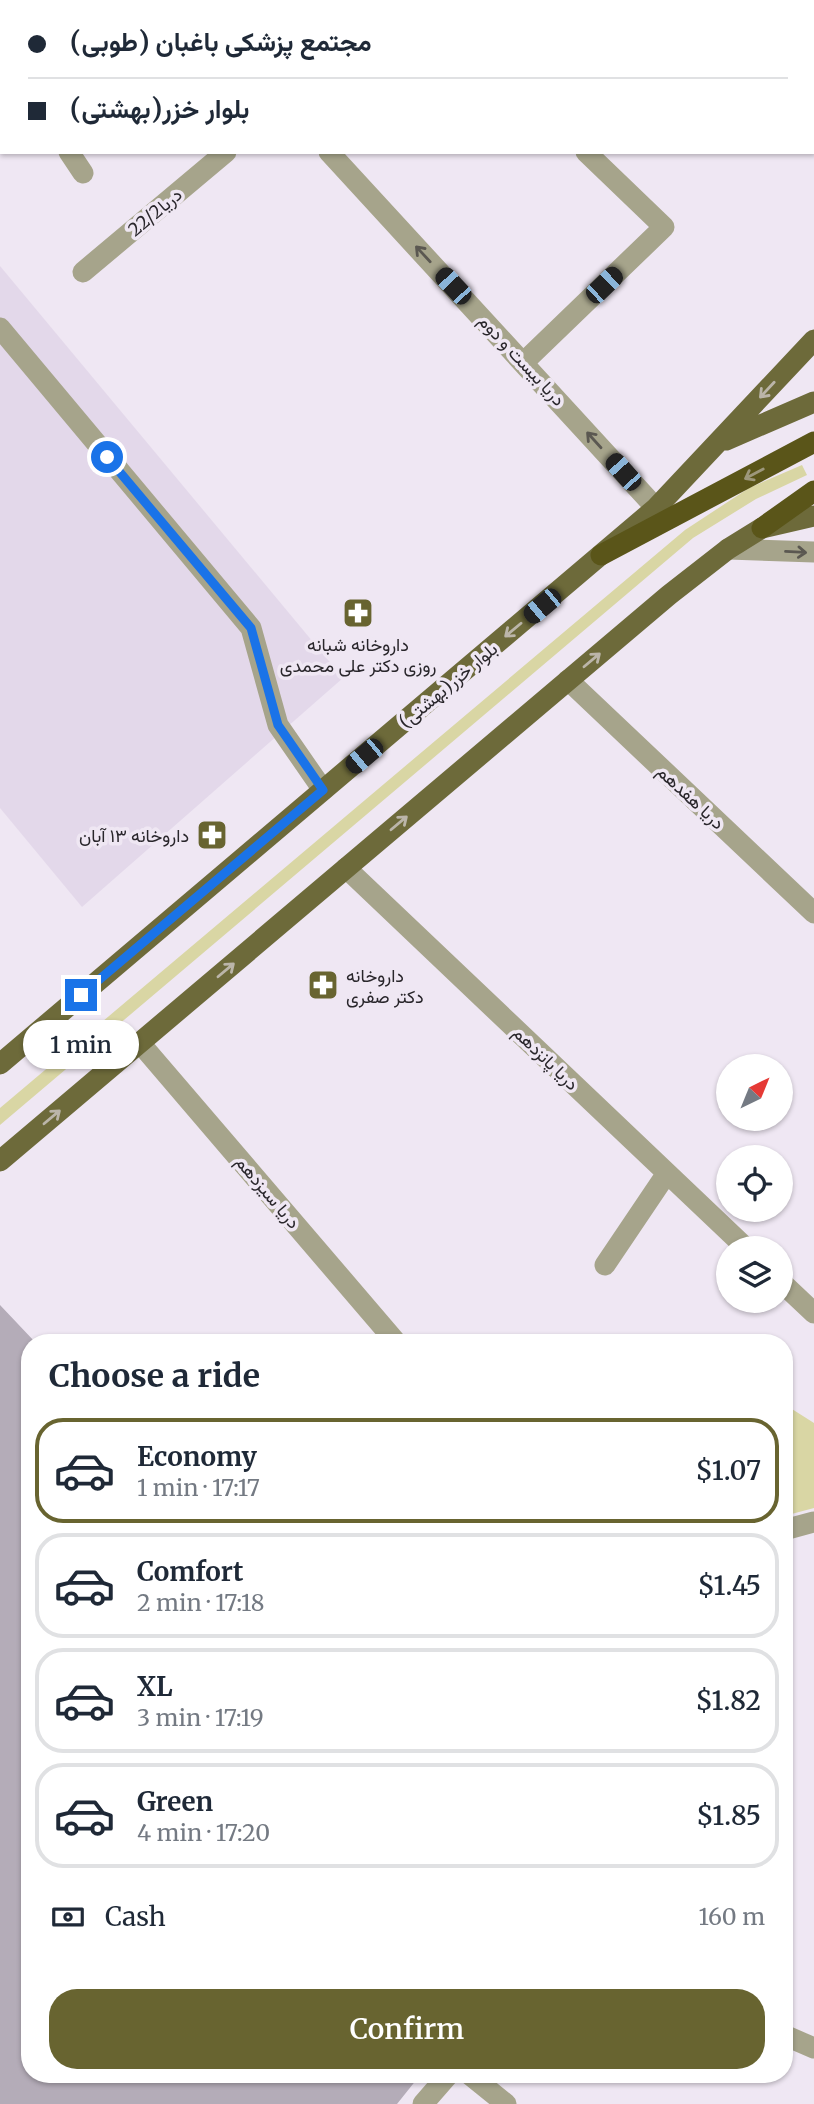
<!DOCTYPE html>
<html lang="en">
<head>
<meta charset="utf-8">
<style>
  :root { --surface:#fff; --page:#f2f2f3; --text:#1f2937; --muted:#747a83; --line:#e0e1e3; --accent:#686430 }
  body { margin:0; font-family:Merriweather,Vazirmatn,serif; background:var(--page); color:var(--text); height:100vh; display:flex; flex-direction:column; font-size:26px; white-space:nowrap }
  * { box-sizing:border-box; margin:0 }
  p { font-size:23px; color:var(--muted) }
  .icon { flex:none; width:38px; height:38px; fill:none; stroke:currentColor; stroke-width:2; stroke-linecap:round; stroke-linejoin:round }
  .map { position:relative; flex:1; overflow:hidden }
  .panel { position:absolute; left:21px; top:1334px; width:772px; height:749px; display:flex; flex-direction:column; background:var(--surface); border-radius:28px; box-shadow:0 2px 5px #0004 }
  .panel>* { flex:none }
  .banner { position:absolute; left:0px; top:0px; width:816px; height:154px; box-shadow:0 2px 5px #0004; display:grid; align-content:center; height:154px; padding:0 28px; background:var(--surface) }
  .needle { width:46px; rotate:43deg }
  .buttons { position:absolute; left:716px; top:1054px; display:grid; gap:14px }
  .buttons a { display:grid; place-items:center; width:77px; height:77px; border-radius:50%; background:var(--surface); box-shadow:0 2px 5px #0004; font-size:35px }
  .end { position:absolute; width:32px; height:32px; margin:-16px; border:9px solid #1a73e8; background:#fff; box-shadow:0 0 0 4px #fff }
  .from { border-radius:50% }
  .bubble { position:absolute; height:49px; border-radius:24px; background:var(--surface); box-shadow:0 2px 5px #0004; font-size:23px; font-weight:600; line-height:49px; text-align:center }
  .car { position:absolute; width:21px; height:42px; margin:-21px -10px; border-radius:9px; box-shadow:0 0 5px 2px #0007; background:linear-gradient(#222 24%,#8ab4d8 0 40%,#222 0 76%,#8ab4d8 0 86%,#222 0) }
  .banner b { display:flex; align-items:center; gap:24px; height:66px; font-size:26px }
  .banner b+b { border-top:2px solid var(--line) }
  .banner i { width:18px; height:18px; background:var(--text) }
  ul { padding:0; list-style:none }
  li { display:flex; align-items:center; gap:21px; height:105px; margin:0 14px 10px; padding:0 14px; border:4px solid var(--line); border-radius:28px }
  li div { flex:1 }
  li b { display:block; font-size:26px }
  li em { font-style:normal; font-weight:600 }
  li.selected { border-color:var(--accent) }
  li>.icon { width:63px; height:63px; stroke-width:1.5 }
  h2 { padding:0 28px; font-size:32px; line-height:84px }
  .pay { display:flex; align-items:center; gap:18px; height:77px; padding:0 28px; font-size:26px }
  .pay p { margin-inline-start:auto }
  .cta { display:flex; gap:14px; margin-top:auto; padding:14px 28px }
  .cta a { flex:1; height:80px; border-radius:28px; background:var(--accent); color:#fff; font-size:28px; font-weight:600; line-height:80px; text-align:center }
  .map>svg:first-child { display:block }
  .built { fill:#e3d8ea }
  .green { fill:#d9d6a4 }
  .building { fill:#b4acb8 }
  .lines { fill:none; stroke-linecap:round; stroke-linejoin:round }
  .minor { stroke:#a6a48b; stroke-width:21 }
  .major { stroke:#6d6a3a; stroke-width:21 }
  .highway { stroke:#5a5519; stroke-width:21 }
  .oneway { stroke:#5b5851 }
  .oneway2 { stroke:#bbb5a9 }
  .oneway3 { stroke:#9d977b }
  .route { stroke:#1a73e8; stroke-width:9 }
  .labels { text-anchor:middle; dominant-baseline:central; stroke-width:7; stroke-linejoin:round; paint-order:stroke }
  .street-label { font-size:18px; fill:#29262b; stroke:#efe7f3 }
  .poi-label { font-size:18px; fill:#29262b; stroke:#efe7f3 }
</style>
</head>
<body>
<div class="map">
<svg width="814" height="2104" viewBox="0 0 814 2104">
  <rect width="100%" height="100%" fill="#efe7f3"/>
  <path class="built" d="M0 266 343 678 82 907 0 808Z"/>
  <path class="green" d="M802 465 807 475 756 499 693 538 0 1125V1108L685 530 749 488Z
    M784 1404 814 1423V1508L784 1516Z"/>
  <path class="building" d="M0 1305 35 1342H30V2074H421L397 2104H0Z"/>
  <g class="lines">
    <path class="minor" d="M186 0 188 2
      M159 2 161 0
      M0 54 2 57
      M69 152 83 173
      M329 152 656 508
      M83 272 226 152
      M0 328 251 628 278 725 323 790
      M524 362 664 227 586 152
      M728 549 814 552
      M568 680 814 913
      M346 868 746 1248
      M140 1043 396 1342
      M605 1265 667 1173
      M780 1281 814 1313
      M784 1530 814 1522
      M784 2035 814 2048
      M469 2074 506 2104
      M423 2104 449 2074"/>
    <path class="major" d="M726 440 814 402
      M0 1064 656 508 814 340
      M0 1161 669 595 728 549 762 528 814 516"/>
    <path class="highway" d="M762 528 814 491
      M601 555 814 442"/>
  </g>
  <defs><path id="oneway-shaft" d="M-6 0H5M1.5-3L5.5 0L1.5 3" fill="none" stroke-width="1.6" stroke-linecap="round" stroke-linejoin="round" transform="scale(1.75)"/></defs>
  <g class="oneway">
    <use href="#oneway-shaft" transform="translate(423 254) rotate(-133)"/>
    <use href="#oneway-shaft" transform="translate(594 440) rotate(-132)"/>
    <use href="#oneway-shaft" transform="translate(796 552) rotate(3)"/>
  </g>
  <g class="oneway2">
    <use href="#oneway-shaft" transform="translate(767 390) rotate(133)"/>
    <use href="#oneway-shaft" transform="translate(513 630) rotate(140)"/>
    <use href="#oneway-shaft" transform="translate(592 660) rotate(-40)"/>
    <use href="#oneway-shaft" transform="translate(399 823) rotate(-40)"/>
    <use href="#oneway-shaft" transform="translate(226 970) rotate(-40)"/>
    <use href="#oneway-shaft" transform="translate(52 1117) rotate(-40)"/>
  </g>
  <use class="oneway3" href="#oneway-shaft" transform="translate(754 474) rotate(152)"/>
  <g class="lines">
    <path class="route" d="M81 995 323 790 278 725 251 628 107 457"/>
  </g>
  <defs>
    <g id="pharmacy-square" transform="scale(1.575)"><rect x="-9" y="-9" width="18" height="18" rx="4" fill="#686430" stroke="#efe7f3"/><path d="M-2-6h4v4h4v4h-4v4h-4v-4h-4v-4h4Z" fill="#fff"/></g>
  </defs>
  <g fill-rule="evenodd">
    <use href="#pharmacy-square" x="358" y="613"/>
    <use href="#pharmacy-square" x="212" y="835"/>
    <use href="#pharmacy-square" x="323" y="985"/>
  </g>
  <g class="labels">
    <g class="street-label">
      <text transform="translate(155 212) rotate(-40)">دریا22/2</text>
      <text transform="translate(522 360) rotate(47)">دریا بیست و دوم</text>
      <text transform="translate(448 685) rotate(-40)">بلوار خزر(بهشتی)</text>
      <text transform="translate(691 797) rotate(43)">دریا هفدهم</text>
      <text transform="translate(546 1058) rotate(44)">دریا پانزدهم</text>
      <text transform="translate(268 1192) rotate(50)">دریا سیزدهم</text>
    </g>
    <g class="poi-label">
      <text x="358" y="644">داروخانه شبانه<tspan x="358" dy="21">روزی دکتر علی محمدی</tspan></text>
      <text x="189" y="835" text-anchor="end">داروخانه ١٣ آبان</text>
      <text x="346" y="975" text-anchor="start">داروخانه<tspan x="346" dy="21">دکتر صفری</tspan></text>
    </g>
  </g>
</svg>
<div class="buttons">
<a><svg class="needle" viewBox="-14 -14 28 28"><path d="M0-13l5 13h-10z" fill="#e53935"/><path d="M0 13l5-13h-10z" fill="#747a83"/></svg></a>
<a><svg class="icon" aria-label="locate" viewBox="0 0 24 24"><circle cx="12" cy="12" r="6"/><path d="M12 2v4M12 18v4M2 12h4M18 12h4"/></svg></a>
<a><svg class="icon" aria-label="layers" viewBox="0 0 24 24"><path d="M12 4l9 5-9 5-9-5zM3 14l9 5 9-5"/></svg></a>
</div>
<i class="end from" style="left:107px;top:457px"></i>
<i class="end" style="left:81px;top:995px"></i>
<div class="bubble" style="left:23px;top:1020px;width:116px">1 min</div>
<i class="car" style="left:604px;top:285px;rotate:46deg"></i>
<i class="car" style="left:453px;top:286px;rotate:317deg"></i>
<i class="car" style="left:623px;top:472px;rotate:318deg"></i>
<i class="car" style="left:542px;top:606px;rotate:230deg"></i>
<i class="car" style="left:364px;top:756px;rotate:230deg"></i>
<div class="banner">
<b><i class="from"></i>مجتمع پزشکی باغبان (طوبی)</b>
<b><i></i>بلوار خزر(بهشتی)</b>
</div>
<section class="panel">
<h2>Choose a ride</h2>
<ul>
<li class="selected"><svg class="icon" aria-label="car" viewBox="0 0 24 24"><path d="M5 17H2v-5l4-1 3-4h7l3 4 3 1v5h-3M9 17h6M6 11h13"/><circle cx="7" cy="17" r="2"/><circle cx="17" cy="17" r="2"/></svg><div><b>Economy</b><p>1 min · 17:17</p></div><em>$1.07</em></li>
<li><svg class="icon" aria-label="car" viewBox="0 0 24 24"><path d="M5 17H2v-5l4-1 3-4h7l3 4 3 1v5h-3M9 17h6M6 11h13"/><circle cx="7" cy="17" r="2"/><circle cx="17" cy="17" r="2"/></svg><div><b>Comfort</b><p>2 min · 17:18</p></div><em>$1.45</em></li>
<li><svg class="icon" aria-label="car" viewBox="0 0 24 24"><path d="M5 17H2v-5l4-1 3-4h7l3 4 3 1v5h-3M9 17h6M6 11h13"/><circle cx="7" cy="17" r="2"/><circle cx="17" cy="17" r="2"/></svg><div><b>XL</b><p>3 min · 17:19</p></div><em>$1.82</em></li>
<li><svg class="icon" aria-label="car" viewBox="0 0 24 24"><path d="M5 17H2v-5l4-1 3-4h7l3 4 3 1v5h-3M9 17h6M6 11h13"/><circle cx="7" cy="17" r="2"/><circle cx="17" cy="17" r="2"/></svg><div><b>Green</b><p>4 min · 17:20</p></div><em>$1.85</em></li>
</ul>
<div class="pay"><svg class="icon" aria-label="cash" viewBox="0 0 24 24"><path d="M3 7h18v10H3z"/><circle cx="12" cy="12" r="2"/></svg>Cash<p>160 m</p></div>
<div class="cta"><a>Confirm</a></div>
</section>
</div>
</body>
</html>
